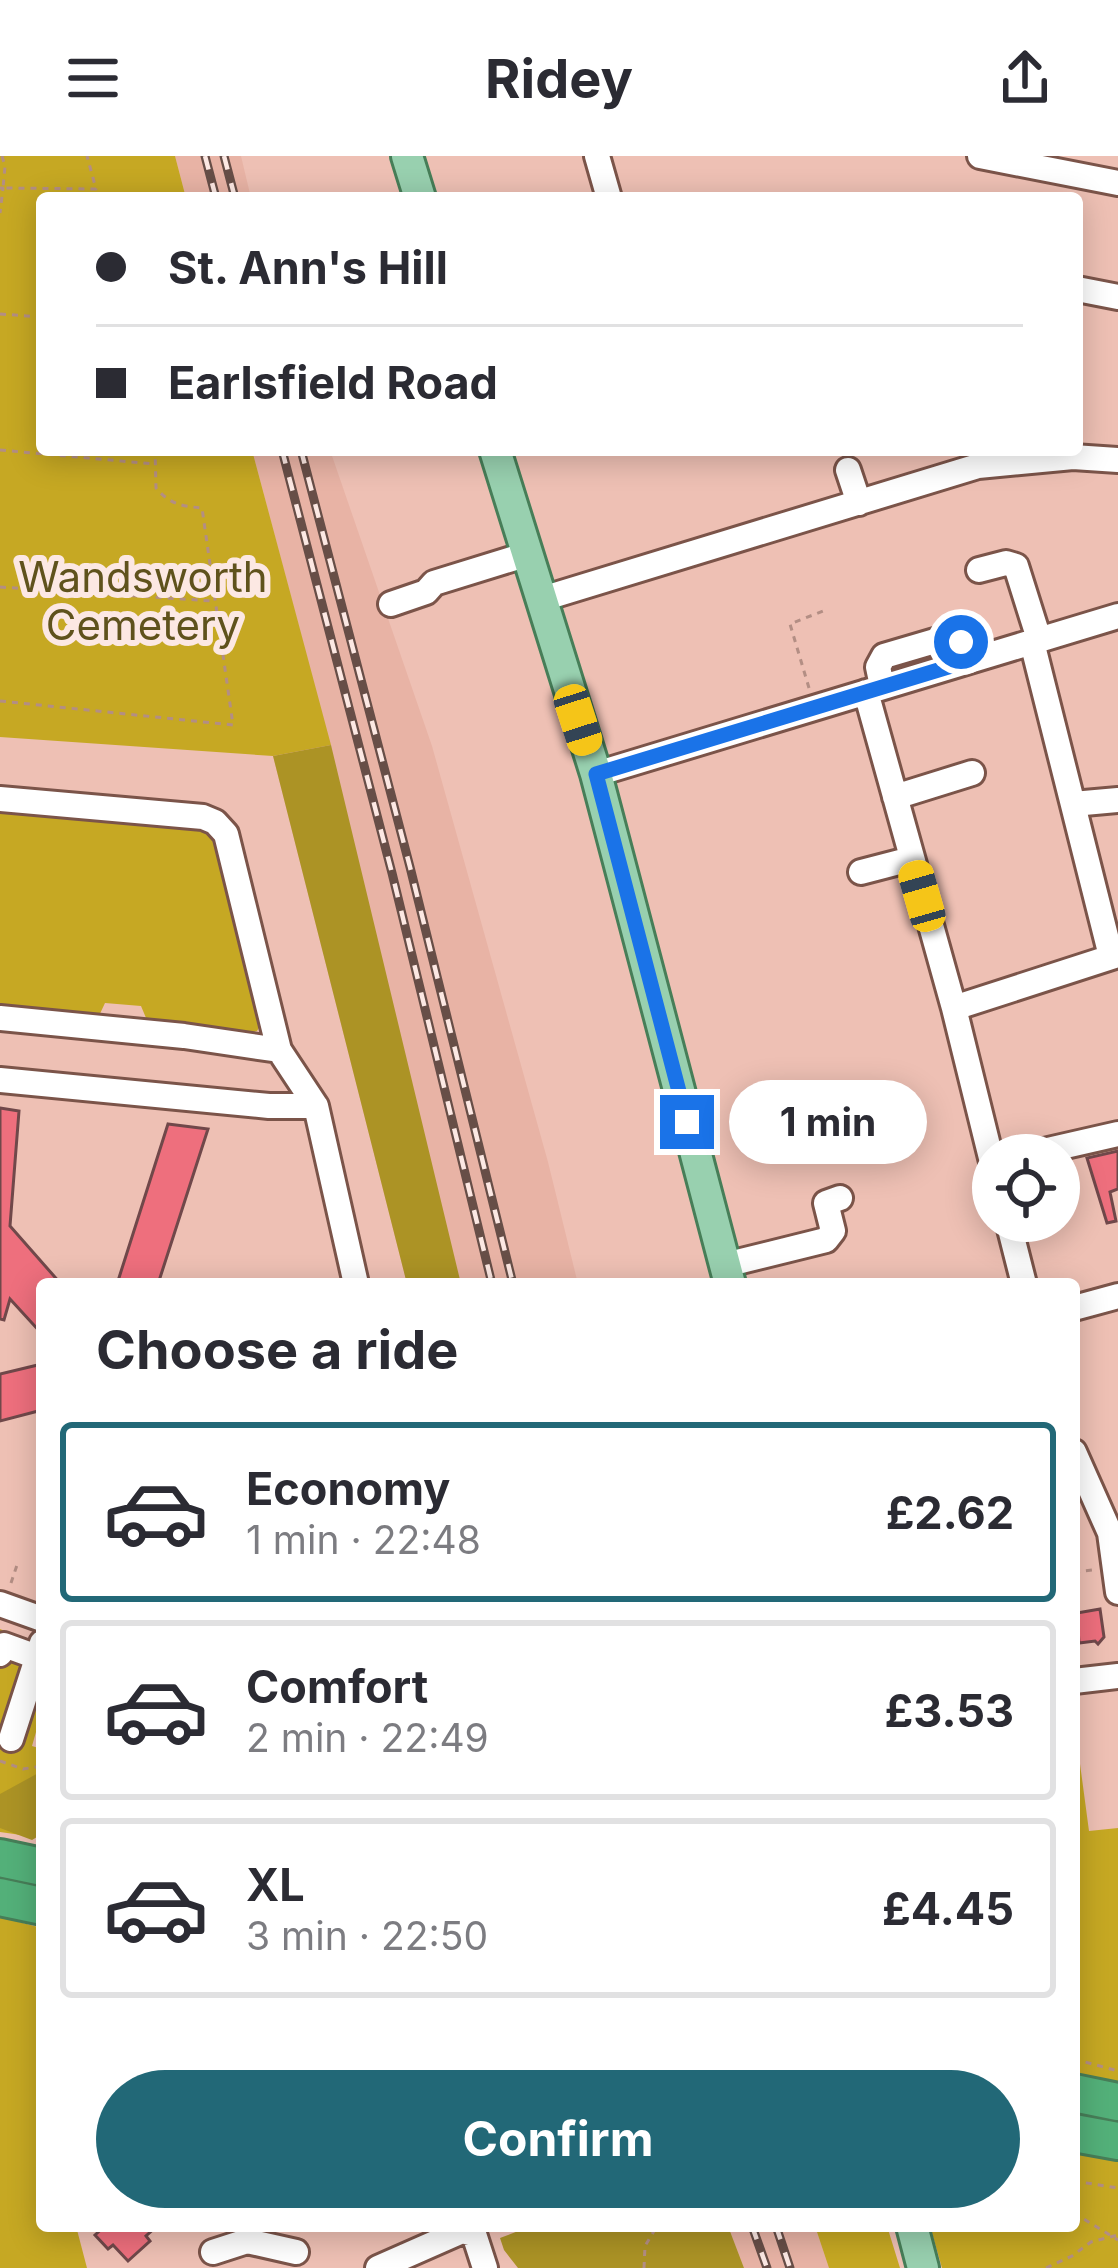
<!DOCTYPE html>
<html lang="en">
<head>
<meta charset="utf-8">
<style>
  :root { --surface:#fff; --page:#f2f2f3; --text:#2b2b33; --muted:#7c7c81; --line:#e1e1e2; --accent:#226877 }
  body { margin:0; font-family:Inter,sans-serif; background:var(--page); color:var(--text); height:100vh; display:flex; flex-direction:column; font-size:45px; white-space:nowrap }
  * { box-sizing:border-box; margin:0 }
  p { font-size:39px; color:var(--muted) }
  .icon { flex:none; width:66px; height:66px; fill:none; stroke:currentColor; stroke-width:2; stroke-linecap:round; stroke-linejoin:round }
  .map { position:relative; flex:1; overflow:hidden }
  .drawer { position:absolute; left:36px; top:1122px; width:1044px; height:954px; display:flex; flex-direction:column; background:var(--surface); border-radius:12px; box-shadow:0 6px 30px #0003 }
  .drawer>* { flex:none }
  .top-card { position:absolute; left:36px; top:36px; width:1047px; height:264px; border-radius:12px; box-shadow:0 6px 30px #0003; display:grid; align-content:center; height:264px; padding:0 60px; background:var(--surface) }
  .controls { position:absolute; left:972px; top:978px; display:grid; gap:24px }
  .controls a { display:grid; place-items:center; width:108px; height:108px; border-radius:50%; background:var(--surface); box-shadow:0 6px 30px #0003; font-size:60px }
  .end { position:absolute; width:54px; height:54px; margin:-27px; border:15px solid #1a73e8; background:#fff; box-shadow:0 0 0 6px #fff }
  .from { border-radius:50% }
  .bubble { position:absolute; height:84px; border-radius:42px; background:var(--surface); box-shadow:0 6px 30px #0003; font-size:39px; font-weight:700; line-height:84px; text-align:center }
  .car { position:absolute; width:36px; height:72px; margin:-36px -18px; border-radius:15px; box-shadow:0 0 9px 3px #0007; background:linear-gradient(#f5c518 24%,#345 0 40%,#f5c518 0 76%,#345 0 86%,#f5c518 0) }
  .top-card b { display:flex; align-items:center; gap:42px; height:114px; font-size:45px }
  .top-card b+b { border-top:3px solid var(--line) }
  .top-card i { width:30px; height:30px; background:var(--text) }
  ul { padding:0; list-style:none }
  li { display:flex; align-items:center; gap:36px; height:180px; margin:0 24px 18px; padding:0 36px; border:6px solid var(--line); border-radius:12px }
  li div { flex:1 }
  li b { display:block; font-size:45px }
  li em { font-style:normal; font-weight:700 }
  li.selected { border-color:var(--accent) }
  li>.icon { width:108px; height:108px; stroke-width:1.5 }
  h2 { padding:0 60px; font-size:54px; line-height:144px }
  .button { display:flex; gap:24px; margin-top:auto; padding:24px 60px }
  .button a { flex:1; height:138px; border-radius:72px; background:var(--accent); color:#fff; font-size:48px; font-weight:700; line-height:138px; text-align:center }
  header { display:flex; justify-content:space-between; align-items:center; height:156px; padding:0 60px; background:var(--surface); font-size:54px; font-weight:700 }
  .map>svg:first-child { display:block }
  .built { fill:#e8b3a5 }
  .green { fill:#c6a823 }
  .forest { fill:#ac9325 }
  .building { fill:#ee6f7d; stroke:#70484a; stroke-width:3 }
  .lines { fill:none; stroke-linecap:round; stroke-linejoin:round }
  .minor-casing { stroke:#7b5449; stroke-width:30 }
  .major-casing { stroke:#477e58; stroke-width:36 }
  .highway-casing { stroke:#477e58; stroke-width:42 }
  .path { stroke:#b38e84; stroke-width:3; stroke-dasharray:6 6; stroke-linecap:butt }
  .minor { stroke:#fff; stroke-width:24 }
  .major { stroke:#98d0af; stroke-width:30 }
  .highway { stroke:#53b079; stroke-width:36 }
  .rail-casing { stroke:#674e47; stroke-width:9 }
  .rail { stroke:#fce8e3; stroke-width:4.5; stroke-dasharray:14; stroke-linecap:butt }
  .route { stroke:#1a73e8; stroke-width:15 }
  .labels { text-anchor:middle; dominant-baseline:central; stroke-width:12; stroke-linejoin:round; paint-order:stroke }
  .park-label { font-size:42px; fill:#5f521c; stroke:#fce8e3 }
</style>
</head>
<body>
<header><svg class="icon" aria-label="menu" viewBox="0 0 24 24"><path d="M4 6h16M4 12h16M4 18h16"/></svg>Ridey<svg class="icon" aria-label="share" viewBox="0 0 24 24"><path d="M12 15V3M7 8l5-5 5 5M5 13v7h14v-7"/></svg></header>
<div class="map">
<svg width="1118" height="2112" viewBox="0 0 1118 2112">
  <rect width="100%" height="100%" fill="#eec0b4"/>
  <path class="built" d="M175 0H241L251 42H186Z
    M252 294H330L432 590 548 1006 578 1128H407L273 600 330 588Z
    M728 2070H815L829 2112H744Z"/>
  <path class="green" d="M0 0H175L186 42H42V294H252L331 589 273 600 0 581Z
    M0 652 168 664 216 677 263 865 257 875 244 878 149 869 141 850 105 847 97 864 0 855Z
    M0 1473 42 1490V1555L32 1590 42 1593V1682L0 1676Z
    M1074 1563 1089 1675 1118 1672V1935L1074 1926Z
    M0 1761 42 1772V2070H76L87 2112H0Z
    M1074 1990 1118 1999V2112H942L930 2070H1074Z
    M815 2070H887L900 2112H829Z"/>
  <path class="forest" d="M331 589 461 1128H407L273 600Z
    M42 1615V1678L32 1684 0 1672V1638Z
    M531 2070H728L744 2112H518L504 2094 500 2082Z"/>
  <path class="building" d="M0 952 19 955 10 1070 61 1128H42V1178L10 1143 4 1164 0 1163Z
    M168 968 208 973 158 1128H117Z
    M1118 995V1033L1110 1036 1116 1065 1107 1067 1087 1002Z
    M42 1208V1254L0 1265V1218Z
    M1100 1453 1104 1481 1098 1488 1095 1485 1079 1487 1077 1457Z
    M105 2070H157L146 2080 150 2085 128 2105 113 2089 108 2093 95 2079Z"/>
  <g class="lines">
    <g class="minor-casing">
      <path id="minor" d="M597 0 609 42
        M980 0 1118 27
        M1077 133 1118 141
        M848 314 859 347
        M979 414 1006 407 1016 410 1039 483
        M542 443 978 310 1073 301 1118 304
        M391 448 426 436 434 427 528 398
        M1032 486 1111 800
        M882 530 878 511 884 500 952 480 961 486 968 505
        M866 536 954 852 993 1010
        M596 618 1118 460
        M895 641 972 617
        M0 643 203 661 215 666 226 678 279 894 316 950 356 1128
        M1073 648 1118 644
        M861 716 911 703
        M954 852 1118 799
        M0 862 184 880 279 894
        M0 924 269 950H316
        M1026 999 1118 978
        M1008 1065 1024 1128
        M725 1109 826 1084 833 1075 826 1047 840 1042
        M1074 1152 1118 1140
        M1074 1296 1110 1377 1118 1436
        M0 1448 42 1463
        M0 1498 4 1489 37 1501
        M1074 1525 1118 1520
        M11 1583 42 1487
        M213 2096 247 2085 296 2096
        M378 2112 462 2075 474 2078 485 2112"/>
    </g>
    <g class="major-casing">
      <path id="major" d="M407 0 420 42
        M495 294 596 618 730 1128
        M912 2070 923 2112"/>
    </g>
    <g class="highway-casing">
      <path id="highway" d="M0 1702 42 1711
        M0 1741 42 1750
        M1074 1937 1118 1946
        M1074 1977 1118 1985"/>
    </g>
    <path class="path" d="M2 0 5 10 3 32 96 33 87 0
      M0 32H3L0 57
      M0 158 42 161
      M0 294 154 308
      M0 431 213 445
      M809 532 790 468 823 455
      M0 545 233 569 202 352C180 350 170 348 156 332L155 294
      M1074 1416 1093 1414
      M11 1427 18 1406
      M0 1605 23 1613 42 1610
      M1074 1903 1118 1915
      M1074 2025 1118 2032
      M1074 2057 1118 2084
      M644 2112 645 2090 657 2070
      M1046 2112 1072 2100 1091 2086 1118 2079"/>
    <use href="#minor" class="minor"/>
    <use href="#major" class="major"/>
    <use href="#highway" class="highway"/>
    <g class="rail-casing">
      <path id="rail" d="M205 0 216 42
        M224 0 235 42
        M282 294 392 717 492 1128
        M301 294 410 711 513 1128
        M752 2070 767 2112
        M776 2070 790 2112"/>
    </g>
    <use href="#rail" class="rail"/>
  </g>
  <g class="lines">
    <path class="route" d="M687 966 596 618 968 505 961 486"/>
  </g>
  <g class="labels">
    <g class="park-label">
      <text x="143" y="420">Wandsworth<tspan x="143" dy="48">Cemetery</tspan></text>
    </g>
  </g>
</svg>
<div class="controls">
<a><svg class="icon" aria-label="locate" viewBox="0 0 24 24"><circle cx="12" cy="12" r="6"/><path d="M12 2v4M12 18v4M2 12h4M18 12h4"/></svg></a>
</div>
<i class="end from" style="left:961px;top:486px"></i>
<i class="end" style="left:687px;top:966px"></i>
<div class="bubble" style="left:729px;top:924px;width:198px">1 min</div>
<i class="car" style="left:578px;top:564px;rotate:162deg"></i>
<i class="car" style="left:922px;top:740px;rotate:344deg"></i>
<div class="top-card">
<b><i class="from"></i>St. Ann's Hill</b>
<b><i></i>Earlsfield Road</b>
</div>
<section class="drawer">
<h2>Choose a ride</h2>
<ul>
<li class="selected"><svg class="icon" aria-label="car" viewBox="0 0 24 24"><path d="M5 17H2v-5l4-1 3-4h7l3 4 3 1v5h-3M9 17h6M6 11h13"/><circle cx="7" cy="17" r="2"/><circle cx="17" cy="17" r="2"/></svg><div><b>Economy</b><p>1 min · 22:48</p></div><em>£2.62</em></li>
<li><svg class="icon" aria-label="car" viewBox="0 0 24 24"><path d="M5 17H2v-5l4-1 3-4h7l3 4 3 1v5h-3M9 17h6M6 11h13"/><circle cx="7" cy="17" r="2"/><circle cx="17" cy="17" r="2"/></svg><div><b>Comfort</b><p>2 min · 22:49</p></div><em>£3.53</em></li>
<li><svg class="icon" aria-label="car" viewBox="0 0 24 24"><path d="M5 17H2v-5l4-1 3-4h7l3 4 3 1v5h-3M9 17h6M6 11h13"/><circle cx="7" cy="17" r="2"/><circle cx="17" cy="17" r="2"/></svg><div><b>XL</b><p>3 min · 22:50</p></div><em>£4.45</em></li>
</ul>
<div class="button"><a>Confirm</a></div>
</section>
</div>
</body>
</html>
